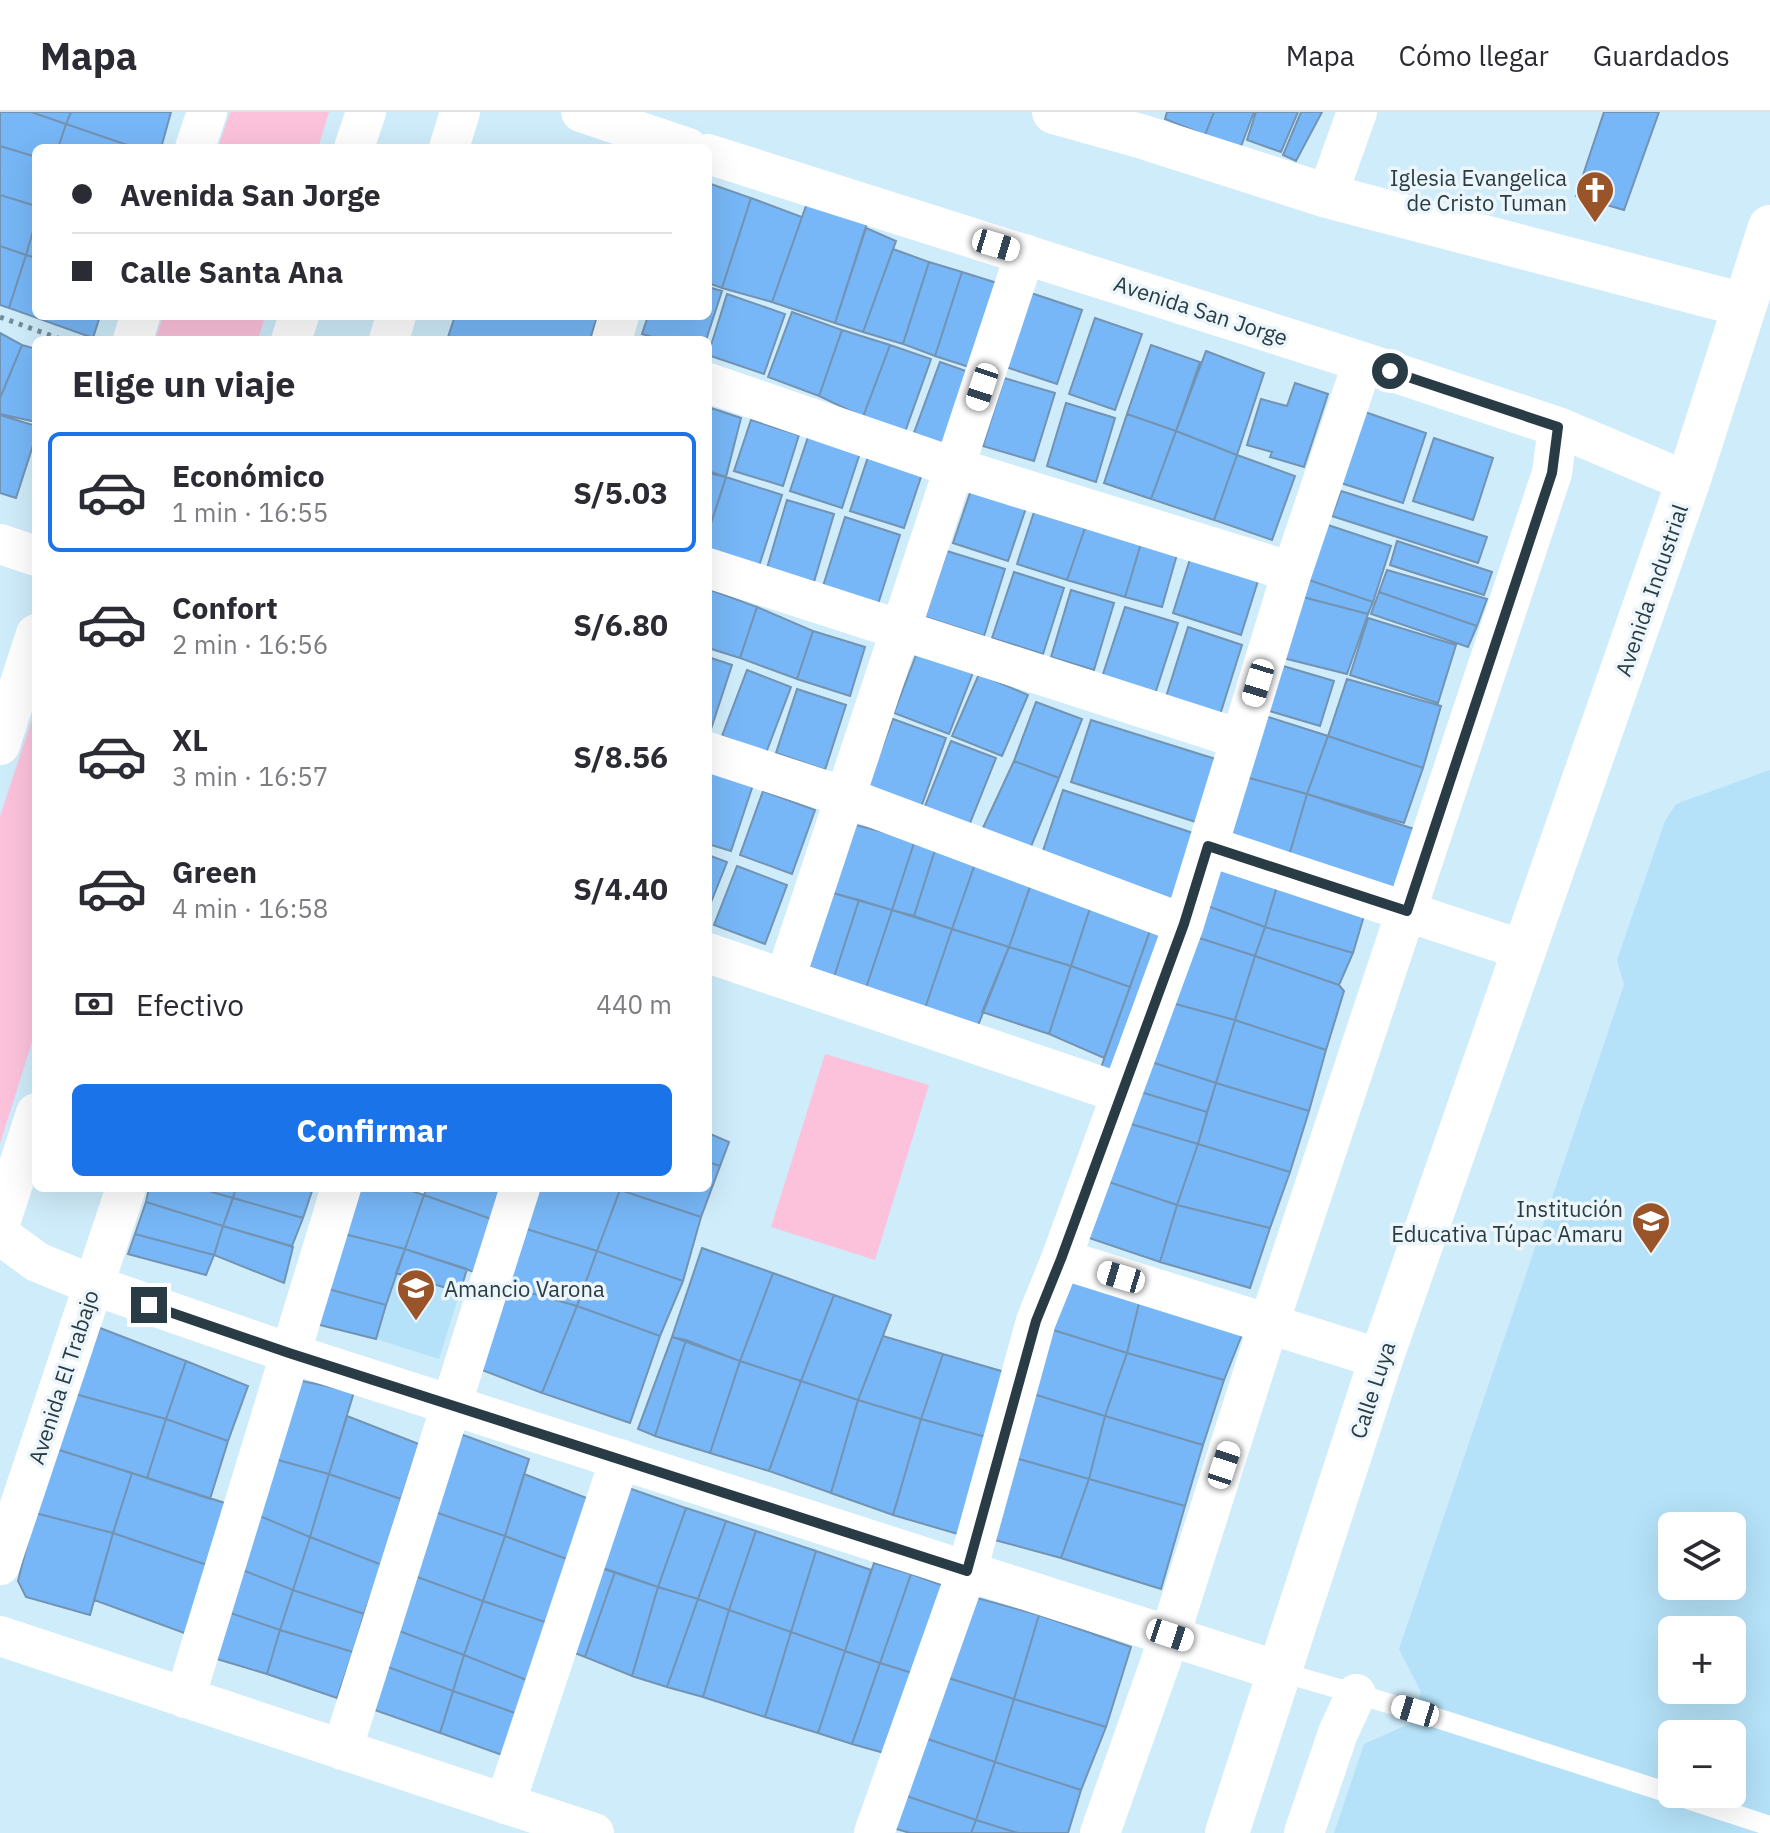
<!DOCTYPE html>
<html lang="es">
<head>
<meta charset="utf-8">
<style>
  :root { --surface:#fff; --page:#f7f7f7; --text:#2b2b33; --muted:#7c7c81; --line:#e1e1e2; --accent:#1a73e8 }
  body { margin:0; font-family:"IBM Plex Sans",sans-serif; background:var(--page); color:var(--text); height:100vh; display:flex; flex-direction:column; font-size:30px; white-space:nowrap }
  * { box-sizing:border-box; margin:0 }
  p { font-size:26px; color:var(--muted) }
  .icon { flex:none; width:44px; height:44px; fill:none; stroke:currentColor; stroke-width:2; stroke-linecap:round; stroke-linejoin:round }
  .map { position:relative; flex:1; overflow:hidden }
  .drawer { position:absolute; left:32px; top:224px; width:680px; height:856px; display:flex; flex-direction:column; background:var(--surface); border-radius:12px; box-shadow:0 8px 32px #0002 }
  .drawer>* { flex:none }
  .banner { position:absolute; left:32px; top:32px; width:680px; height:176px; border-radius:12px; box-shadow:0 8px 32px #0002; display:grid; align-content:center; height:176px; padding:0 40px; background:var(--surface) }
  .tools { position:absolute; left:1658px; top:1400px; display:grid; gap:16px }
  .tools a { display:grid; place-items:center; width:88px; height:88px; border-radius:12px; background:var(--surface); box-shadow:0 8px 32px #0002; font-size:40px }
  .end { position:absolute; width:36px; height:36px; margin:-18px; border:10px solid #293c46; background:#fff; box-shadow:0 0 0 4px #fff }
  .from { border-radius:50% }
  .car { position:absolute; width:24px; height:48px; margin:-24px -12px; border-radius:10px; box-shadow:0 0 6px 2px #0007; background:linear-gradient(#fff 24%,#345 0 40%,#fff 0 76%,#345 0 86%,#fff 0) }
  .banner b { display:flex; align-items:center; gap:28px; height:76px; font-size:30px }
  .banner b+b { border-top:2px solid var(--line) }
  .banner i { width:20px; height:20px; background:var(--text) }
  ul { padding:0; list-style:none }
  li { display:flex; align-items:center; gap:24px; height:120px; margin:0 16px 12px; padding:0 24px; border:4px solid transparent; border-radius:12px }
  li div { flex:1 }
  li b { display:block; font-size:30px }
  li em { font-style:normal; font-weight:700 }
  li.selected { border-color:var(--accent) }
  li>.icon { width:72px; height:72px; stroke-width:1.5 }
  h2 { padding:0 40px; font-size:36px; line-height:96px }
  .pay { display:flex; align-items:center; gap:20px; height:88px; padding:0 40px; font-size:30px }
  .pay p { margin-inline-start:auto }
  .cta { display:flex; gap:16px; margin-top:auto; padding:16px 40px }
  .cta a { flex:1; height:92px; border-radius:12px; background:var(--accent); color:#fff; font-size:32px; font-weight:700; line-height:92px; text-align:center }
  header { display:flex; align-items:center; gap:48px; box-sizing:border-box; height:112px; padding:0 40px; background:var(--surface); border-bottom:2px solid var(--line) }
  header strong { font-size:38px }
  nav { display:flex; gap:44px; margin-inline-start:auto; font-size:28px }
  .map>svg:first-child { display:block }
  .built { fill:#b5e2f8; fill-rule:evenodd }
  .green { fill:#fcc2dc }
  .building { fill:#77b7f7; stroke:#7393b3; stroke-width:2 }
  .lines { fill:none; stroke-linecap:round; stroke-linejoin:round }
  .path { stroke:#758d99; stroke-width:5; stroke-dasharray:4 6; stroke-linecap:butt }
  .lane { stroke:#fff; stroke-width:20 }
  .street { stroke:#fff; stroke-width:40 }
  .secondary { stroke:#fff; stroke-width:44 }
  .route { stroke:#293c46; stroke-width:10 }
  .labels { text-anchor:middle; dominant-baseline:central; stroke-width:7; stroke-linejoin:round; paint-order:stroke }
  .poi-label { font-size:22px; fill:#293c46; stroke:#ecf6fa; text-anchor:end }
  .street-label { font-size:22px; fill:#293c46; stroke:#ecf6fa }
</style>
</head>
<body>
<header>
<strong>Mapa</strong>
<nav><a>Mapa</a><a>Cómo llegar</a><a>Guardados</a></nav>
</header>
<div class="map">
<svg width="1770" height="1721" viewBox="0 0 1770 1721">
  <rect width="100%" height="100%" fill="#cfecfa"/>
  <path class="built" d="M1770 658V1721H1334L1364 1632 1411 1611 1421 1580 1399 1537 1624 873 1617 848 1665 709 1676 692ZM1672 1414H1732V1474H1672ZM1672 1518H1732V1578H1672ZM1672 1622H1732V1682H1672Z
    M396 1161 460 1180 439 1247 376 1227Z"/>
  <path class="green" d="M230 0H329L318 36H218Z
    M163 204H265L258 228H155Z
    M36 596V917L0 1032V704Z
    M825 942 929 973 875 1148 771 1115Z"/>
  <path class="building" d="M0 0H31L66 12 58 36H36V45L0 34Z
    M31 0H71L66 12Z
    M71 0H171L161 36H136L66 12Z
    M1167 0H1214L1205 23 1165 7Z
    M1214 0H1254L1240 37 1205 23Z
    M1256 0H1298L1281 40 1247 28Z
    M1301 0H1322L1296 49 1283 43Z
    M1604 0H1659L1624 98 1576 84Z
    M66 12 136 36H58Z
    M0 34 36 45V94L0 83Z
    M708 71 751 86 722 176 708 171Z
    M0 83 36 94V109L26 143 0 134Z
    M751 86 802 105 772 190 722 176Z
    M807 91 867 111 835 211 772 190Z
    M36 109V146L26 143Z
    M866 116 896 129 863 220 835 211Z
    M0 134 26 143 9 196 0 193Z
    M893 137 929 150 903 232 863 220Z
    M26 143 36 146V204H100L93 226 9 196Z
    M929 150 962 160 935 244 903 232Z
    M962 160 997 171 969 255 935 244Z
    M708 175 722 179 706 228H662L642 222 648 204H708Z
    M1031 181 1082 198 1057 272 1006 255Z
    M727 182 785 202 764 262 708 243Z
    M792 200 842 218 819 284 768 265Z
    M455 204H597L590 228H447Z
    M1095 206 1142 222 1115 298 1069 282Z
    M842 218 890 233 863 305 819 284Z
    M0 221 22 233 0 286Z
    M22 233 36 237V310L0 302V286Z
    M890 233 931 247 905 320 863 305Z
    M1151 233 1200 250 1176 319 1127 302Z
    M1206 239 1264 261 1237 343 1176 319Z
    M940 250 972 261 943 340 911 329Z
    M1004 266 1055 281 1034 349 983 334Z
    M1295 271 1328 282 1304 355 1270 345 1272 340 1247 333 1261 287 1287 294Z
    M1066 291 1115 306 1096 370 1047 354Z
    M708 295 741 306 726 365 708 359Z
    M1365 300 1426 321 1403 391 1341 371Z
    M1127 302 1176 319 1151 387 1104 371Z
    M0 303 36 314V324L16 386 0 381Z
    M751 308 799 323 783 374 734 359Z
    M1176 319 1237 343 1214 408 1151 387Z
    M808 325 860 341 842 396 790 379Z
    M1434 326 1493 346 1473 408 1413 389Z
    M1237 343 1295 364 1272 428 1214 408Z
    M868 345 922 362 904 416 850 399Z
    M708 361 726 365 708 421Z
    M726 365 782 383 758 457 708 441V421Z
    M971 378 1026 396 1008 449 953 431Z
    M1341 379 1487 425 1478 451 1332 404Z
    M787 388 834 402 814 470 767 456Z
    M1034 400 1085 416 1067 468 1017 452Z
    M845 405 900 423 878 492 823 474Z
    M1325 412 1391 434 1373 490 1306 467Z
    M1085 416 1142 428 1125 485 1067 468Z
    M1142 428 1178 439 1162 495 1125 485Z
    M1397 429 1492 460 1484 483 1390 453Z
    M947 439 1005 457 984 524 925 505Z
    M1190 447 1258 469 1241 523 1173 501Z
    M1387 458 1487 487 1477 514 1379 480Z
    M1014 460 1064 476 1043 542 992 526Z
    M1306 467 1373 490 1368 502 1299 484Z
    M708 477 757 495 740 546 708 536Z
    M1071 478 1114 491 1094 558 1051 545Z
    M1379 480 1477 514 1468 535 1371 502Z
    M1299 484 1368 502 1347 562 1279 545Z
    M757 495 813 519 797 567 740 546Z
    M1125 495 1178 511 1155 582 1102 565Z
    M1368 506 1456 533 1438 591 1350 563Z
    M1188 515 1242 533 1219 606 1165 588Z
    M813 519 865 535 850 584 797 567Z
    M918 538 974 558 949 622 894 601Z
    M708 545 732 553 710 620 708 619Z
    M1273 551 1334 569 1320 614 1263 597Z
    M747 558 791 575 766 641 722 624Z
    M979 562 1028 583 1002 644 952 624Z
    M1347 567 1441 594 1423 656 1328 624Z
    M797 577 846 593 825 658 776 641Z
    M1036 590 1082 607 1059 666 1014 649Z
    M1262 603 1328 624 1307 682 1242 664Z
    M893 607 946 626 920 698 866 677Z
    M1091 608 1225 650 1205 713 1071 670Z
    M1328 624 1423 656 1404 711 1307 682Z
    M951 629 996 646 968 716 923 699Z
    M708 645 757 661 731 739 708 732Z
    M1014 649 1059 666 1030 737 982 718Z
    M1242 664 1307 682 1288 747 1224 729Z
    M1063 678 1196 722 1172 793 1040 748Z
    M763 679 815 698 792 762 740 743Z
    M1307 682 1420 719 1397 781 1288 747Z
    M856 713 915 728 892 798 833 781Z
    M915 728 936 735 914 804 892 798Z
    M936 735 976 749 952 817 914 804Z
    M708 743 727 750 708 798Z
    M976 749 1032 769 1009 835 952 817Z
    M1220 750 1278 771 1265 815 1202 792Z
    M737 754 787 773 765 832 714 813Z
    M1032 769 1092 790 1071 854 1009 835Z
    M1278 771 1366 797 1353 841 1265 815Z
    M833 781 859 788 832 871 808 859Z
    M859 788 892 798 864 882 832 871Z
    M1092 790 1152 813 1130 875 1071 854Z
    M1202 792 1265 815 1255 844 1190 823Z
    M892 798 952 817 922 905 864 882Z
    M1152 813 1170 819 1119 970 1098 964Z
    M1265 815 1353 841 1339 873 1255 844Z
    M952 817 1009 835 975 921 922 905Z
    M1190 823 1255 844 1235 908 1168 890Z
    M1009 835 1071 854 1049 922 982 900Z
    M1255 844 1339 873 1344 879 1326 938 1235 908Z
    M1071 854 1130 875 1104 946 1049 922Z
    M1168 890 1235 908 1216 971 1145 948Z
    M1235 908 1326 938 1309 999 1216 971Z
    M1145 948 1216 971 1207 1000 1134 978Z
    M1216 971 1309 999 1290 1060 1198 1032Z
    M1134 978 1207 1000 1198 1032 1121 1009Z
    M1121 1009 1198 1032 1177 1093 1100 1067Z
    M708 1021 729 1030 720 1054 708 1050Z
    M1198 1032 1290 1060 1270 1116 1177 1093Z
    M708 1050 720 1054 701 1105 620 1078V1076H708Z
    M1100 1067 1177 1093 1160 1150 1080 1123Z
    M149 1076H198L233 1086 223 1114 146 1090Z
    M198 1076H236L233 1086Z
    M236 1076H313L303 1106 233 1086Z
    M351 1076H402L424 1083 405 1137 336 1120Z
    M427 1076H504L494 1108 424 1083Z
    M530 1076H612L620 1078 597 1139 517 1114Z
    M620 1078 701 1105 683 1169 597 1139Z
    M424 1083 494 1108 474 1160 405 1137Z
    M233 1086 303 1106 292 1134 223 1114Z
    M146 1090 223 1114 214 1143 135 1122Z
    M1177 1093 1270 1116 1250 1176 1160 1150Z
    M223 1114 293 1135 284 1171 214 1143Z
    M517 1114 597 1139 577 1194 499 1172Z
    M336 1120 405 1137 386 1193 321 1175Z
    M135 1122 214 1143 206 1163 128 1142Z
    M702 1136 773 1161 740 1249 672 1225Z
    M405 1137 467 1157 460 1180 396 1161Z
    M597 1139 683 1169 660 1224 577 1194Z
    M773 1161 834 1183 801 1269 740 1249Z
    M1066 1164 1140 1187 1127 1241 1050 1217Z
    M499 1172 577 1194 542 1281 474 1255Z
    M321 1175 386 1193 376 1227 308 1210Z
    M834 1183 891 1203 858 1288 801 1269Z
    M1140 1187 1243 1220 1224 1268 1127 1241Z
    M577 1194 660 1224 630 1311 542 1281Z
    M100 1216 186 1249 166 1307 75 1282Z
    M1050 1217 1127 1241 1105 1304 1033 1282Z
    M883 1224 943 1242 921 1307 858 1288Z
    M672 1225 686 1228 655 1324 638 1317Z
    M686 1228 740 1249 710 1341 655 1324Z
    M1127 1241 1224 1268 1203 1333 1105 1304Z
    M943 1242 1008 1261 986 1325 921 1307Z
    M186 1249 248 1274 228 1329 166 1307Z
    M740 1249 801 1269 769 1359 710 1341Z
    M293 1267 354 1280 329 1362 267 1345Z
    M801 1269 858 1288 831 1381 769 1359Z
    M75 1282 166 1307 147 1366 56 1337Z
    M1033 1282 1105 1304 1089 1367 1012 1345Z
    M858 1288 921 1307 893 1403 831 1381Z
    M347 1304 419 1332 401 1387 329 1362Z
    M1105 1304 1203 1333 1185 1394 1089 1367Z
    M166 1307 228 1329 210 1387 147 1366Z
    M921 1307 986 1325 968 1425 893 1403Z
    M452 1319 529 1347 505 1424 429 1398Z
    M56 1337 132 1361 113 1421 35 1401Z
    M267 1345 329 1362 310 1425 250 1400Z
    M1012 1345 1089 1367 1061 1446 991 1427Z
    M132 1361 228 1392 210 1454 113 1421Z
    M329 1362 401 1387 382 1453 310 1425Z
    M524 1362 592 1388 572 1449 505 1424Z
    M1089 1367 1185 1394 1161 1477 1061 1446Z
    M620 1373 686 1396 658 1475 592 1453Z
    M686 1396 726 1409 698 1487 658 1475Z
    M429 1398 505 1424 483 1489 409 1462Z
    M250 1400 310 1425 293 1478 235 1455Z
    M35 1401 113 1421 90 1503 26 1485 18 1469Z
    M726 1409 756 1419 729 1498 698 1487Z
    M756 1419 816 1439 791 1520 729 1498Z
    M113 1421 210 1454 187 1522 94 1488Z
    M505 1424 572 1449 551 1512 483 1489Z
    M310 1425 382 1453 364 1502 293 1478Z
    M816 1439 871 1458 845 1539 791 1520Z
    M874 1451 911 1462 880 1551 845 1539Z
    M592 1453 615 1460 585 1545 564 1537Z
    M235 1455 293 1478 280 1518 222 1498Z
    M615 1460 658 1475 632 1564 585 1545Z
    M409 1462 483 1489 464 1543 391 1516Z
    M911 1462 955 1478 922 1564 880 1551Z
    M658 1475 698 1487 667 1575 632 1564Z
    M293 1478 364 1502 353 1540 280 1518Z
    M966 1483 1039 1503 1014 1587 936 1562Z
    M698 1487 729 1498 703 1585 667 1575Z
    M483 1489 551 1512 529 1569 464 1543Z
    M222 1498 280 1518 267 1562 207 1544Z
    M729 1498 791 1520 765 1605 703 1585Z
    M1039 1503 1131 1535 1106 1615 1014 1587Z
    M391 1516 464 1543 453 1579 377 1551Z
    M280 1518 353 1540 337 1586 267 1562Z
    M791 1520 845 1539 818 1621 765 1605Z
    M845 1539 880 1551 852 1632 818 1621Z
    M464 1543 529 1569 518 1602 453 1579Z
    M377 1551 453 1579 440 1621 363 1594Z
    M880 1551 922 1564 895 1644 852 1632Z
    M936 1562 1014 1587 995 1650 916 1623Z
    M453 1579 518 1602 505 1644 440 1621Z
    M1014 1587 1106 1615 1081 1678 995 1650Z
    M916 1623 995 1650 976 1708 895 1680Z
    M995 1650 1081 1678 1068 1721H1018L976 1708Z
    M895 1680 976 1708 971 1721H910L883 1713Z
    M976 1708 1018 1721H971Z"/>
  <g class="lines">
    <path class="path" d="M0 205 63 228"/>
    <path class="lane" d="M1281 1560 1415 1599 1672 1682
      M1672 1682 1770 1714"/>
    <path class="street" d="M581 0 688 36
      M195 36 207 0
      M354 36 366 0
      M449 36 460 0
      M708 42 1363 250 1558 315 1688 370
      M1327 84 1357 0
      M133 228 140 204
      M291 228 299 204
      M389 228 396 204
      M612 228 619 204
      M708 271 956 356 1292 460
      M0 432 36 444
      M708 456 1240 627
      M0 633 36 522
      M708 640 845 685 1184 812
      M1208 734 1526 839
      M708 841 1120 981
      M785 867 1025 142
      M0 1111 36 1001
      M0 1123 37 1150 93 1173 289 1241 1281 1560
      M1061 1147 1381 1247
      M0 1453 126 1076
      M0 1524 594 1721
      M185 1586 341 1076
      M342 1638 520 1076
      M505 1692 620 1347
      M874 1721 967 1459 1036 1209 1061 1147 1184 812 1292 460 1363 250
      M1100 1721 1170 1523 1269 1211 1552 361 1558 315
      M1304 1721 1338 1621 1356 1582"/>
    <path class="secondary" d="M1054 0 1140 24 1327 84 1744 193
      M1227 1721 1381 1247 1688 370 1770 115"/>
  </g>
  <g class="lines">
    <path class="route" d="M149 1193 289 1241 967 1459 1036 1209 1061 1147 1184 812 1208 734 1407 799 1552 361 1558 315 1390 259"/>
  </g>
  <defs>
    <g id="church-pin" transform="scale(2)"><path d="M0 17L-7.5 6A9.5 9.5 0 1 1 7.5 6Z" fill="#9a542a" stroke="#ecf6fa"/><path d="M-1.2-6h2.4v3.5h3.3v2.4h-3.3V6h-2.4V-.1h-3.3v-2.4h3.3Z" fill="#fff"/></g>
    <g id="school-pin" transform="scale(2)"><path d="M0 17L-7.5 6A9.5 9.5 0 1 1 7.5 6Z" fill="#9a542a" stroke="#ecf6fa"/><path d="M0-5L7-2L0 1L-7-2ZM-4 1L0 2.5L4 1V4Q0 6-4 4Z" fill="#fff"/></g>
  </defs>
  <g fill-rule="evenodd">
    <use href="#church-pin" x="1595" y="78"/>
    <use href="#school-pin" x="1651" y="1109"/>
    <use href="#school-pin" x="416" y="1176"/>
  </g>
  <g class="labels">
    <g class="poi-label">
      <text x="1567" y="65">Iglesia Evangelica<tspan x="1567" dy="25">de Cristo Tuman</tspan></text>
      <text x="1623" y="1096">Institución<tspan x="1623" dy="25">Educativa Túpac Amaru</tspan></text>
      <text x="444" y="1176" text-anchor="start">Amancio Varona</text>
    </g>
    <g class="street-label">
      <text transform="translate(1201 198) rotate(18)">Avenida San Jorge</text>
      <text transform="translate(1651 478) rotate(-71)">Avenida Industrial</text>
      <text transform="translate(63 1265) rotate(-72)">Avenida El Trabajo</text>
      <text transform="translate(1372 1278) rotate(-72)">Calle Luya</text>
    </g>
  </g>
</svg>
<div class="tools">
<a><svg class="icon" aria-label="layers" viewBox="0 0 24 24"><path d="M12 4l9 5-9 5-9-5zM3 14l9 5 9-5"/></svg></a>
<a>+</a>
<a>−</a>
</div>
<i class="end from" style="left:1390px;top:259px"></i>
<i class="end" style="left:149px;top:1193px"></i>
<i class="car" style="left:996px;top:133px;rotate:107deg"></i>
<i class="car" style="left:982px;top:275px;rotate:198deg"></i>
<i class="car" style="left:1258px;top:571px;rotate:197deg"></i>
<i class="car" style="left:1121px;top:1165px;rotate:287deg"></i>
<i class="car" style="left:1224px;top:1353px;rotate:18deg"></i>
<i class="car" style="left:1170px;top:1523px;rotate:108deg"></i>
<i class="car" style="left:1415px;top:1599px;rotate:287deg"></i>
<div class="banner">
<b><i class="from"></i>Avenida San Jorge</b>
<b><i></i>Calle Santa Ana</b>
</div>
<section class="drawer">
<h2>Elige un viaje</h2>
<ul>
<li class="selected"><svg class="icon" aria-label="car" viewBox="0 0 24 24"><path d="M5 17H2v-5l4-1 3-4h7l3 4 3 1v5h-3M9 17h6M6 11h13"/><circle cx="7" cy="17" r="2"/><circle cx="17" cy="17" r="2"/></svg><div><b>Económico</b><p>1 min · 16:55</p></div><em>S/5.03</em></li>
<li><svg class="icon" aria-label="car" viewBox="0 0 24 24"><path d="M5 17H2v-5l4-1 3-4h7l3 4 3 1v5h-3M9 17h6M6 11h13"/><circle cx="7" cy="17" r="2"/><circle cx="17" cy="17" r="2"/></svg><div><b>Confort</b><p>2 min · 16:56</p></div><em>S/6.80</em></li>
<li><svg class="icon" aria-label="car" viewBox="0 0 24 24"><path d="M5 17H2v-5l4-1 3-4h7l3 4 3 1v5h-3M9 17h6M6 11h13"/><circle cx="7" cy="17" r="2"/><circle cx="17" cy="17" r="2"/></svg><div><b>XL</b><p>3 min · 16:57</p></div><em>S/8.56</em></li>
<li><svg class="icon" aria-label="car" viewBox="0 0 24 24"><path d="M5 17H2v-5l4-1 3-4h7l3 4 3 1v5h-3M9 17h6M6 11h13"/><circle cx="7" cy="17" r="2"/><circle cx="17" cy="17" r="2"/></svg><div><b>Green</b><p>4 min · 16:58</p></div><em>S/4.40</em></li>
</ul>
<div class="pay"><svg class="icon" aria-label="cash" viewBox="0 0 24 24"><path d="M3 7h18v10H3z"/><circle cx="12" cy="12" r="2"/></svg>Efectivo<p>440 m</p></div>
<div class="cta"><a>Confirmar</a></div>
</section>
</div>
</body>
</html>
